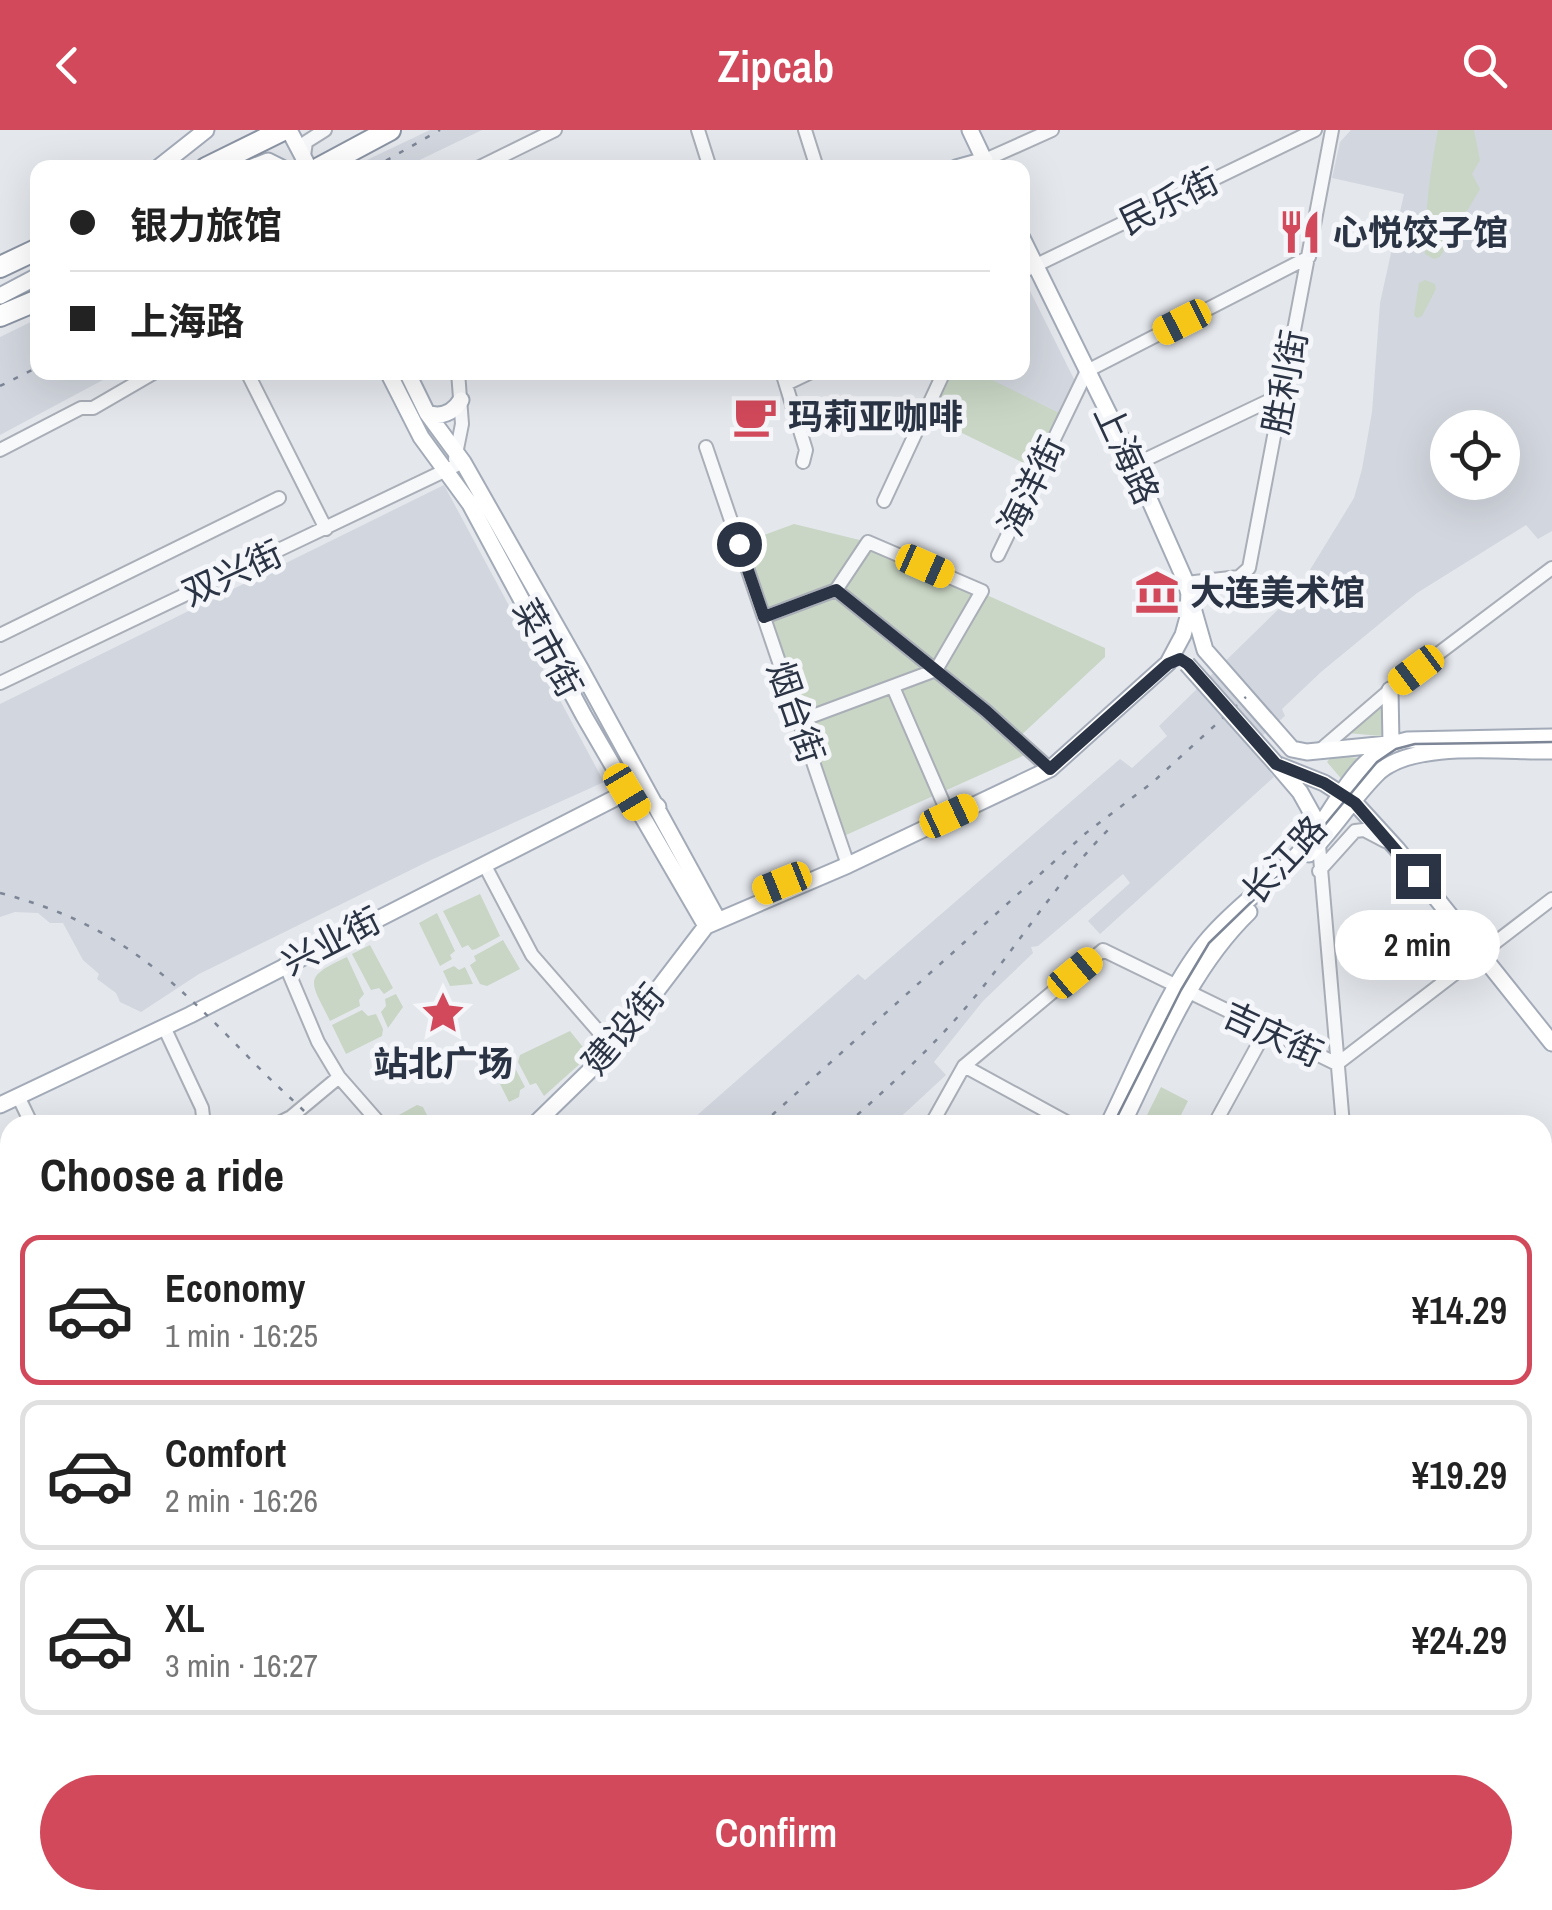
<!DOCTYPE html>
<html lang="en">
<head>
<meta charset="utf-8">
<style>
  :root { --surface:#fff; --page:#f6f6f6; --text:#222; --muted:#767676; --line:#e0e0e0; --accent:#d1495b }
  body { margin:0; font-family:"Archivo Narrow","Noto Sans SC",sans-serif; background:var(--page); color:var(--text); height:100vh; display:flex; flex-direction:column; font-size:38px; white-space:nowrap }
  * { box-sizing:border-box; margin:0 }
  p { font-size:32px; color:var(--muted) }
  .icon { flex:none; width:55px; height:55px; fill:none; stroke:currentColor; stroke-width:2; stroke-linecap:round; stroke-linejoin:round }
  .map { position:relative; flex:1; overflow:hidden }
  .drawer { position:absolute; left:0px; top:985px; width:1552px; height:795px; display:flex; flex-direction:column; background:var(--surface); border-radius:30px 30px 0 0; box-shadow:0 10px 40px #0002 }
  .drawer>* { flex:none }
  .hud { position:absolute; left:30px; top:30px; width:1000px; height:220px; border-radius:20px; box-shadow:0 10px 40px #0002; display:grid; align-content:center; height:220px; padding:0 40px; background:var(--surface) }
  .buttons { position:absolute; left:1430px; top:280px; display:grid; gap:20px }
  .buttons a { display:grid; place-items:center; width:90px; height:90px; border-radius:50%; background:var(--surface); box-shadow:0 10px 40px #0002; font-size:50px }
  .end { position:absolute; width:45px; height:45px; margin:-22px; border:12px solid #2b3445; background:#fff; box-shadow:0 0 0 5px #fff }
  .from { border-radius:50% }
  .bubble { position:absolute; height:70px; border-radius:35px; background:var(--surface); box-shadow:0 10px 40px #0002; font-size:32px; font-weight:600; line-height:70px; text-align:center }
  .car { position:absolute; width:30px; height:60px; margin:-30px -15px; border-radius:12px; box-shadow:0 0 8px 2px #0007; background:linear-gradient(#f5c518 24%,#345 0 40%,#f5c518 0 76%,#345 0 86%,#f5c518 0) }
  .hud b { display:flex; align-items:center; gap:35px; height:95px; font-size:38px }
  .hud b+b { border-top:2px solid var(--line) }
  .hud i { width:25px; height:25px; background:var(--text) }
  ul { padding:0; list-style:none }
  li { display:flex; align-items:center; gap:30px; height:150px; margin:0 20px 15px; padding:0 20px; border:5px solid var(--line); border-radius:20px }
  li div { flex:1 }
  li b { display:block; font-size:38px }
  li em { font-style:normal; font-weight:600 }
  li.selected { border-color:var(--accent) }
  li>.icon { width:90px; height:90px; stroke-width:1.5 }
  h2 { padding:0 40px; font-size:45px; line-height:120px }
  .primary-button { display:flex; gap:20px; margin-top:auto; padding:20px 40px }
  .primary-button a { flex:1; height:115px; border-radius:60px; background:var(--accent); color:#fff; font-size:40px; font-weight:600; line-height:115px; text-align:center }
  header { display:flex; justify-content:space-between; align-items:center; height:130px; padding:0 40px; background:var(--accent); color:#fff; font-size:45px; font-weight:600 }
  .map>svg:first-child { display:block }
  .built { fill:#d2d6de; fill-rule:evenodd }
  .green { fill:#c9d6c5 }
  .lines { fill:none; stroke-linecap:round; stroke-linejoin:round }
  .minor-casing { stroke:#a9aeb7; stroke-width:16 }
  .major-casing { stroke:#a3abb8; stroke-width:19 }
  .highway-casing { stroke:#8b94a3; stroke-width:24 }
  .minor { stroke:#f7f8fa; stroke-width:12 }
  .major { stroke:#fff; stroke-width:15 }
  .highway { stroke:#fff; stroke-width:20 }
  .tram { stroke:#7d8696; stroke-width:2.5 }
  .rail { stroke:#7d8696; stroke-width:2.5; stroke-dasharray:5 10; stroke-linecap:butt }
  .major-bridge-casing { stroke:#a3abb8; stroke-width:19; stroke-linecap:butt }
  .major-bridge { stroke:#fff; stroke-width:15 }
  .route { stroke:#2b3445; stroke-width:12 }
  .labels { text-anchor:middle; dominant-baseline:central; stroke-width:10; stroke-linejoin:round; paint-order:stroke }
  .street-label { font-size:35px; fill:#2b3445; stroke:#f4f6f9 }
  .poi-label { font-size:35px; font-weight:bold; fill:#2b3445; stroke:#f4f6f9; text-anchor:start }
</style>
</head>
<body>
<header><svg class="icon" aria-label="back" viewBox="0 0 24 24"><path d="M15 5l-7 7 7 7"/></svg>Zipcab<svg class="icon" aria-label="search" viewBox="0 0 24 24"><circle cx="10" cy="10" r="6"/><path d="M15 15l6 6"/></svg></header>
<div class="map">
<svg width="1552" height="1780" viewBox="0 0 1552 1780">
  <rect width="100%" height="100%" fill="#e4e7ec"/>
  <path class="built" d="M430 0H482L405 37H352Z
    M1351 0H1552V401L1538 409 1526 395 1417 463 1321 542 1282 579 1285 586 1249 617 1274 647 1100 804 1088 791 1130 753 1123 744 1038 816 1031 817 1033 823 983 871 934 932 946 945 892 995H686L858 844 865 850 1120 629 1132 638 1167 606 1159 596 1297 461 1354 368 1362 339 1372 282 1380 173 1404 64 1332 48 1340 12ZM1448 298H1502V352H1448Z
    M1024 149 1076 253 1032 337 951 243 1022 242Z
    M37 189 38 242 116 243 0 305V207Z
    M444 355 604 652 431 730 199 844 141 882 120 872 116 863 97 849 99 844 83 830 63 793H50L38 783 15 782 0 787V574Z
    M10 1454V1511L0 1513V1456Z"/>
  <path class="green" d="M1438 0H1474L1480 30 1472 44 1480 59 1440 127 1434 129 1425 124C1425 81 1430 42 1438 0Z
    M1425 150 1435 154 1436 159 1422 186 1417 188 1414 185 1419 153Z
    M951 242 978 243 1059 283 1032 337 929 287Z
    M794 394 868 412 1105 518V527L1017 609 1027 624 846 705 799 591 739 414Z
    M1385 573 1387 601 1381 606 1347 603Z
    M1332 626 1361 628 1345 653 1327 632Z
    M480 764 500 806 476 819 472 820 468 815 462 818 443 781Z
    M437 783 455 821 450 825 452 829 440 836 419 793Z
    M503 810 520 839 487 856 480 854 470 835 476 831 474 826Z
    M370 815 393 858 384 864 379 858 371 860 352 824Z
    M347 827 364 864 359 870 360 876 330 891C310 850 302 848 347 827Z
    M454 836 459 840 465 837 473 854 450 856 443 841Z
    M396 864 403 877 388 898 381 882 386 876 385 869Z
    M362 880 368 886 376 884 383 899 382 906 346 924 332 895Z
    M570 901 586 921 581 928 583 931 544 966 536 953 530 955 518 932 520 925Z
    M514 936 525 957 520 960 519 967 509 972 500 954Z
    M1161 957 1188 971 1176 995H1142Z
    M417 975 423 977 432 995H401L397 986Z"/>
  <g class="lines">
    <g class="minor-casing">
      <path id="minor" d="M698 0 710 38
        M805 0 817 38
        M304 26 306 12 325 0
        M985 30 1052 0
        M478 38 555 0
        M1022 142 1315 0
        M247 242 326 399
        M782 242 806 320 803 332
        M786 254 811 242
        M706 317 848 735
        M0 320 81 278H93L155 242
        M455 329 462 294 458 242
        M1134 335 1283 264
        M884 371 944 242
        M998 425 1087 241 1309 127
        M1186 453 1239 447 1249 438 1332 0
        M836 460 986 581 1050 639
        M764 487 836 460
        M0 505 279 368
        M0 553 463 332
        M893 557 949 686
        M799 591 936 540 982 461 868 412 836 460
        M1319 621 1390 560 1552 438
        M1319 715 1343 995
        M484 734 532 825 613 918
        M1319 741 1355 701 1364 700 1385 711
        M285 834 318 912 339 947 381 995
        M164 897 202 978 204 995
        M1337 934 1552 769
        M964 936 1072 995
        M18 966 32 995
        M275 995 291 987 339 947
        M931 995 964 936 1103 820 1337 934
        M1214 995 1265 902
        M0 1100 10 1095
        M0 1106 10 1126
        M0 1174 10 1193
        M1543 1224 1545 1241 1552 1259
        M1542 1567 1552 1574
        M0 1647 10 1631
        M1542 1735 1552 1722
        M0 1736 10 1740
        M94 1770 122 1780
        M483 1770 492 1780
        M495 1770 510 1780
        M1122 1770 1130 1780
        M1255 1770 1258 1780
        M1456 1770 1459 1780
        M536 1780 537 1770
        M992 1780 1017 1771
        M1510 1780 1517 1770"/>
    </g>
    <g class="major-casing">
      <path id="major" d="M289 0 309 38
        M970 0 988 38
        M158 38 206 0
        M250 38 268 31 282 38
        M956 38 985 30
        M1022 108 1134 335 1185 450 1205 520 1292 619 1307 622 1388 614
        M0 166 38 146
        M388 242 421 307 470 374 584 586 706 796
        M407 242 427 283 463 332 580 538 718 790
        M427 283C441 288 453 283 461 270
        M1390 560 1391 613
        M1276 634 1324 653 1355 673 1397 719 1552 913
        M1276 634 1300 662 1319 696 1318 701
        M1309 724C1334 699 1354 666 1379 642 1415 610 1505 622 1552 621
        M0 975 190 885 627 662 639 659 658 677
        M534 995 613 918 706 796 848 735 1050 639 1168 533 1183 505 1188 487 1189 460
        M1108 995C1136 939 1170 852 1210 807 1240 772 1281 747 1309 711 1338 674 1358 620 1407 610L1552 607
        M1122 995C1158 922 1189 840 1249 782
        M0 1348 10 1344
        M1542 1404 1552 1401
        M1542 1416 1552 1412
        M0 1578H10
        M0 1598 10 1600
        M1009 1770 1013 1780
        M1021 1770 1025 1780
        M574 1780 590 1770
        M615 1780 634 1770"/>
    </g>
    <g class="highway-casing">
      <path id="highway" d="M206 38 283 0
        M319 38 390 0
        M0 137 38 119
        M0 186 38 170"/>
    </g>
    <use href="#minor" class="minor"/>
    <use href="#major" class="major"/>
    <use href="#highway" class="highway"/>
    <path class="tram" d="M1113 995 1181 860 1209 813 1299 726 1377 632 1396 619 1415 614 1552 612
      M0 1588H10"/>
    <path class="rail" d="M373 38 440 0
      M0 256 38 237
      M0 763C125 796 176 853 263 942 281 960 300 976 318 995
      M761 995 1086 703 1153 652 1246 567
      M846 995C891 955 935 915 973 869 1020 813 1057 751 1109 699
      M0 1498 10 1495"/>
    <g class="major-bridge-casing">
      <path id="major-bridge" d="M1187 534 1276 634"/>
    </g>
    <use href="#major-bridge" class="major-bridge"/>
  </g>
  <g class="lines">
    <path class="route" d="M739 414 764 487 836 460 986 581 1050 639 1168 534 1180 529 1188 534 1276 634 1324 653 1355 673 1418 746"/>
  </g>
  <defs>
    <g id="restaurant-bare" transform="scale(3.45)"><path d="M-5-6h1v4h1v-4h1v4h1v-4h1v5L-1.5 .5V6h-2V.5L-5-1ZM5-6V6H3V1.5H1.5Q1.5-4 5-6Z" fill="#d1495b" stroke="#f4f6f9" stroke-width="2.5" paint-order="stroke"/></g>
    <g id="cafe-bare" transform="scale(3.45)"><path d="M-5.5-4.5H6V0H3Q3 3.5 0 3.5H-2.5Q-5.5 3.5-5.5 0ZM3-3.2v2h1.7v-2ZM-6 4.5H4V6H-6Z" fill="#d1495b" stroke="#f4f6f9" stroke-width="2.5" paint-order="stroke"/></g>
    <g id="museum-bare" transform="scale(3.45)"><path d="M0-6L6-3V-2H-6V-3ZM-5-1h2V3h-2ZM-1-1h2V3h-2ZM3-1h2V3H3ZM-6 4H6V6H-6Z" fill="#d1495b" stroke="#f4f6f9" stroke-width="2.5" paint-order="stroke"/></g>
    <g id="sight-bare" transform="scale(3.45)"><path d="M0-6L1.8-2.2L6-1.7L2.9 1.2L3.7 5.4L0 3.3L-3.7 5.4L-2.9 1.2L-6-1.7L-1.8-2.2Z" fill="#d1495b" stroke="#f4f6f9" stroke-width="2.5" paint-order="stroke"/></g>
  </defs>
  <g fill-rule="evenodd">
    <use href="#restaurant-bare" x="1300" y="102"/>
    <use href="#cafe-bare" x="755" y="286"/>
    <use href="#museum-bare" x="1157" y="462"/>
    <use href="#sight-bare" x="443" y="883"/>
  </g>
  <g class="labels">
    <g class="street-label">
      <text transform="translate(1169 71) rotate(-26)">民乐街</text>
      <text transform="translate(1285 252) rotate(-79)">胜利街</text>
      <text transform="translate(1127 324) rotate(65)">上海路</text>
      <text transform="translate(1031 356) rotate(-64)">海洋街</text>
      <text transform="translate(232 443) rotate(-25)">双兴街</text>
      <text transform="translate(548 518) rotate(62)">菜市街</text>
      <text transform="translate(796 582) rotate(71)">烟台街</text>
      <text transform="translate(1284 730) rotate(-47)">长江路</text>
      <text transform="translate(331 811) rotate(-27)">兴业街</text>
      <text transform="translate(623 899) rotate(-50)">建设街</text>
      <text transform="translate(1273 904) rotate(25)">吉庆街</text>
    </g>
    <g class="poi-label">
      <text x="1333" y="102">心悦饺子馆</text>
      <text x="788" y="286">玛莉亚咖啡</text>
      <text x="1190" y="462">大连美术馆</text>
      <text x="443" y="933" text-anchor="middle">站北广场</text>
    </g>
  </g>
</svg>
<div class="buttons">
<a><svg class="icon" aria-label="locate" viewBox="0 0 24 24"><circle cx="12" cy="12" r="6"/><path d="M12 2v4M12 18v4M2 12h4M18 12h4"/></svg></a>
</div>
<i class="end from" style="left:739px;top:414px"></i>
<i class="end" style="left:1418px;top:746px"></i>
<div class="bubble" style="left:1335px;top:780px;width:165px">2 min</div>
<i class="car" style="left:1182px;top:192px;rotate:243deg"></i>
<i class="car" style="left:925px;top:436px;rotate:114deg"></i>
<i class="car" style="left:1416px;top:540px;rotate:233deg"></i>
<i class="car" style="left:627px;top:662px;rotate:149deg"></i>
<i class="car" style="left:949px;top:686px;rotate:65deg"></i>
<i class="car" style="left:782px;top:753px;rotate:248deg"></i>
<i class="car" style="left:1075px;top:843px;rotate:50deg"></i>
<div class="hud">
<b><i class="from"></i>银力旅馆</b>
<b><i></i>上海路</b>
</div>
<section class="drawer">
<h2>Choose a ride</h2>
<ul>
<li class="selected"><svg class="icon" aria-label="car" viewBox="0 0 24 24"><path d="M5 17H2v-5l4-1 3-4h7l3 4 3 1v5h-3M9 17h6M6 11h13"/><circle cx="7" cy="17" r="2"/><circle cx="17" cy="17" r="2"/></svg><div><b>Economy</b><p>1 min · 16:25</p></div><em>¥14.29</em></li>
<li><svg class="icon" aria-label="car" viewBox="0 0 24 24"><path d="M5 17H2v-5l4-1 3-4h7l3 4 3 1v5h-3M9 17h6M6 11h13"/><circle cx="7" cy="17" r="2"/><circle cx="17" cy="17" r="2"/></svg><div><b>Comfort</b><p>2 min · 16:26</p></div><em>¥19.29</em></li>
<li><svg class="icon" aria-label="car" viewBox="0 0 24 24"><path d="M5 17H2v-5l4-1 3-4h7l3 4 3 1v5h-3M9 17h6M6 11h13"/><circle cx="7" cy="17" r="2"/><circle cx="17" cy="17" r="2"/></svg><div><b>XL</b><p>3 min · 16:27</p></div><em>¥24.29</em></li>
</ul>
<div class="primary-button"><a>Confirm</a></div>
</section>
</div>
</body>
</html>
